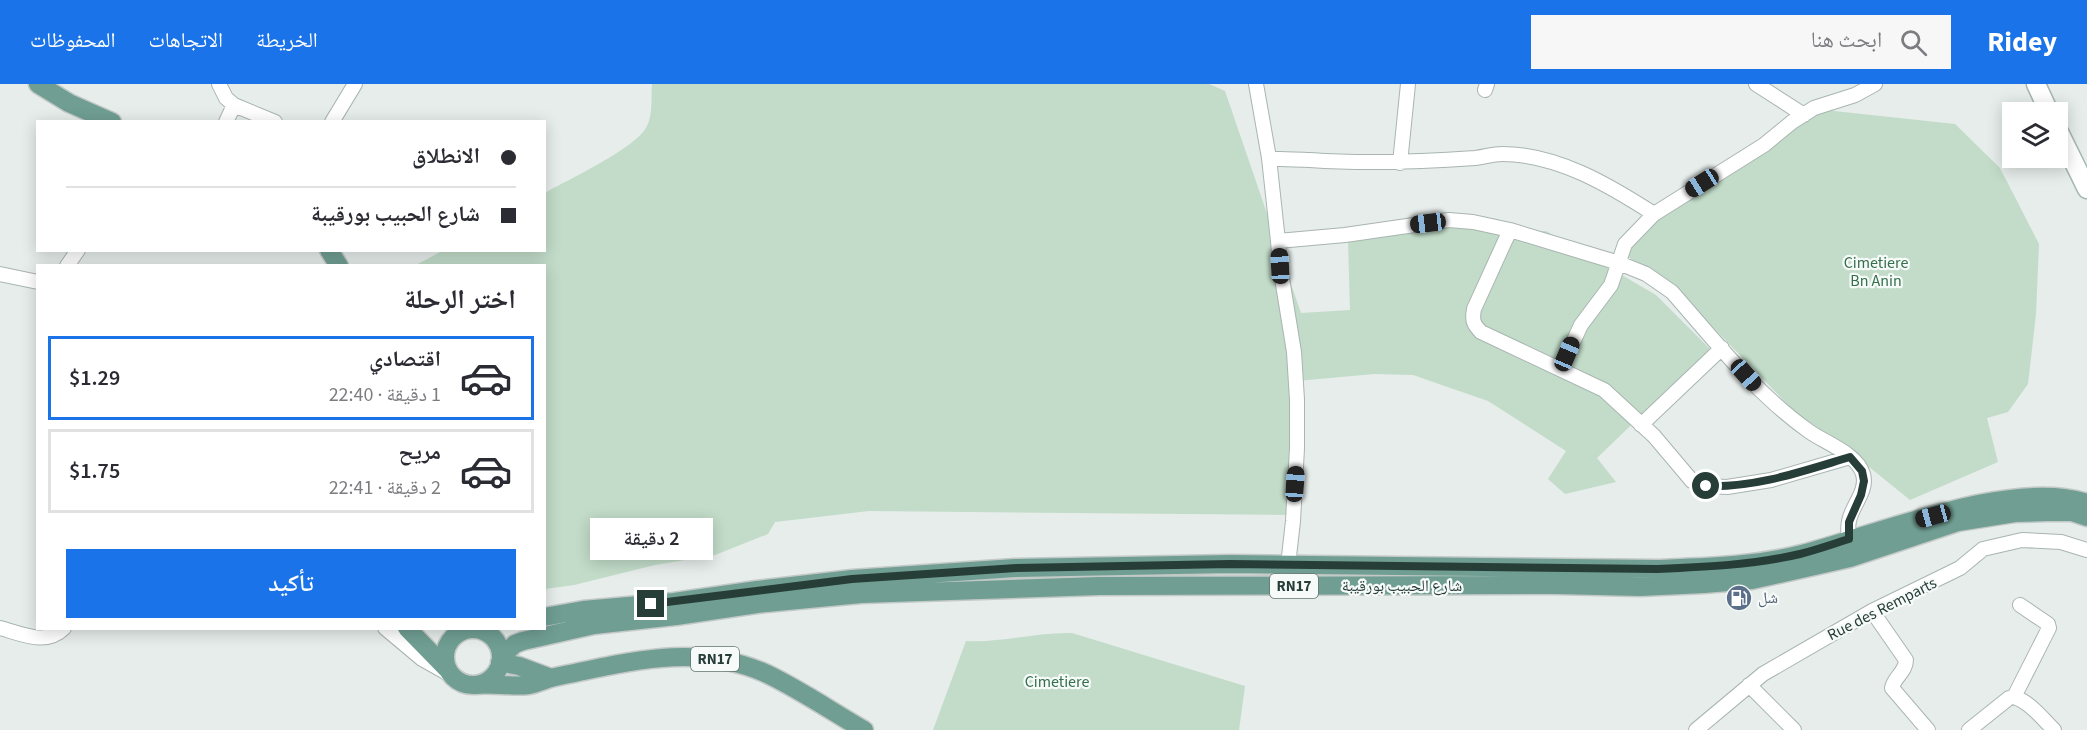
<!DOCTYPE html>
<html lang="ar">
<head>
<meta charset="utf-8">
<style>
  :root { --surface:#fff; --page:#f7f7f7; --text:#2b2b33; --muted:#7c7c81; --line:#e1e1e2; --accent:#1a73e8 }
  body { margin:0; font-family:"Source Sans 3","Noto Naskh Arabic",sans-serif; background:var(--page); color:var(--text); direction:rtl; height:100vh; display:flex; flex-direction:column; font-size:22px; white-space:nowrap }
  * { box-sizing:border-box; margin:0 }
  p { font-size:20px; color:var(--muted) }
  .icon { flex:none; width:33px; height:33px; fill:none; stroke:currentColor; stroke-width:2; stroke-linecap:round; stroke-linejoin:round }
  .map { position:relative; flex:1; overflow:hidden; direction:ltr }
  .drawer { position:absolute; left:36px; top:180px; width:510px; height:366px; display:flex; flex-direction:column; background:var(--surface); border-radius:0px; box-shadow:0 3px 15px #0003; direction:rtl }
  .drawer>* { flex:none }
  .hud { position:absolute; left:36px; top:36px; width:510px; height:132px; border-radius:0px; box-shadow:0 3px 15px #0003; direction:rtl; display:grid; align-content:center; height:132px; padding:0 30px; background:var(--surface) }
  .controls { position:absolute; left:2002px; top:18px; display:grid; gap:12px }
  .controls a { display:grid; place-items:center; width:66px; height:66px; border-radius:0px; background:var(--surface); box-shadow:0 3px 15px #0003; font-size:30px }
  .end { position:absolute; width:27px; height:27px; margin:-14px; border:8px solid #273e38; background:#fff; box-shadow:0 0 0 3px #fff }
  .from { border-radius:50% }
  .bubble { position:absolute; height:42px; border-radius:0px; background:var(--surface); box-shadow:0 3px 15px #0003; font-size:20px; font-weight:600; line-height:42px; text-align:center; direction:rtl }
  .car { position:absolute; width:18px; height:36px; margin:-18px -9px; border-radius:8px; box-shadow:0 0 4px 2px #0007; background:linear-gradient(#222 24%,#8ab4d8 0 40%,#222 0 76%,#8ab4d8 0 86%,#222 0) }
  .hud b { display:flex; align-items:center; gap:21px; height:57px; font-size:22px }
  .hud b+b { border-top:2px solid var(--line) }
  .hud i { width:15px; height:15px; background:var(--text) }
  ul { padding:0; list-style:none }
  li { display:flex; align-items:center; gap:18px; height:84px; margin:0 12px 9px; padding:0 18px; border:3px solid var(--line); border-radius:0px }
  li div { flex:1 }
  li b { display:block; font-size:22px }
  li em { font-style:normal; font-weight:600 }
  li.selected { border-color:var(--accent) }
  li>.icon { width:54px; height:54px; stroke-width:1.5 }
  h2 { padding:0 30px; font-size:27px; line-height:72px }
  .primary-button { display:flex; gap:12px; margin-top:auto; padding:12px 30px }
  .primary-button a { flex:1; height:69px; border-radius:0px; background:var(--accent); color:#fff; font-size:24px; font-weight:600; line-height:69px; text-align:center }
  header { display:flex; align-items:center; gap:36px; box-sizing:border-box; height:84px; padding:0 30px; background:var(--accent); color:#fff }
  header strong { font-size:28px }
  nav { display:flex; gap:33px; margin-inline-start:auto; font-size:21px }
  .search { width:420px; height:54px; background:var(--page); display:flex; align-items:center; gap:15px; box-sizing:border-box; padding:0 21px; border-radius:0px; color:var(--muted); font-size:22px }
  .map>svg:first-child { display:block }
  .green { fill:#c2dcc9 }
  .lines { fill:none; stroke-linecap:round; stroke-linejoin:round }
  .minor-casing { stroke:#a9b5b1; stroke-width:16 }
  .secondary-casing { stroke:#a5b8b2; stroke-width:21 }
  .primary-casing { stroke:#c3c9c7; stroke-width:21 }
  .minor { stroke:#fff; stroke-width:14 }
  .secondary { stroke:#fff; stroke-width:18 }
  .primary { stroke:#709e92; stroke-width:18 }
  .route { stroke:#273e38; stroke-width:8 }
  .labels { text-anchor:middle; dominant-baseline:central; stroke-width:4.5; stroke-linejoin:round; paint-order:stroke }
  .shield { fill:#f6faf8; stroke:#657672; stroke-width:1.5 }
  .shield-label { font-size:15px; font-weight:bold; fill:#273e38 }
  .park-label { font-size:16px; fill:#35704c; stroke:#f6faf8 }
  .street-label { font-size:16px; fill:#273e38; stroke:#f6faf8 }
  .service-label { font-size:16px; fill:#4e5e75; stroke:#f6faf8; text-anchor:start }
</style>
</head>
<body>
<header>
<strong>Ridey</strong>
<div class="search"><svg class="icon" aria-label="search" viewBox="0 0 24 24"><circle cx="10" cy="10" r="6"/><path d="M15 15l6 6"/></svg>ابحث هنا</div>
<nav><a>الخريطة</a><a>الاتجاهات</a><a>المحفوظات</a></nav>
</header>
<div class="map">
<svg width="2087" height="646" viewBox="0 0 2087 646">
  <rect width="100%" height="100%" fill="#e6edea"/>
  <path class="green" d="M652 0H1209L1225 7 1301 229 1350 226 1348 157 1450 141 1504 149 1546 147 1656 211 1710 265 1597 374 1616 398 1565 410 1548 395 1566 367 1488 317 1413 291 1374 290 1297 297 1289 431 869 427 775 438 768 450 715 471 655 481 574 501 545 505 544 182H414L442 167 544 166 545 109C567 96 637 64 647 42 653 30 651 13 652 0Z
    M1825 26 1955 40 2000 84 2039 160 2036 230 2028 300 2008 328 1987 334 1998 378 1910 416 1842 361 1793 326 1668 197 1623 170 1649 142 1763 67 1802 38Z
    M1072 549 1245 602 1239 646H933L966 557C1002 559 1036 548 1072 549Z"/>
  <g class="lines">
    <g class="minor-casing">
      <path id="minor" d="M219 0 226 14 234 21 226 38
        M1256 0 1269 74C1283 76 1297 75 1310 76 1366 80 1420 78 1475 74 1484 73 1493 70 1502 70 1557 70 1609 101 1654 130L1625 160 1611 201 1581 241 1561 284
        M1756 0 1804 31
        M1485 6 1487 0
        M234 21 275 38
        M332 38 355 0
        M1269 74 1278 157
        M1400 79 1408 0
        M1654 130 1764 61 1792 38 1814 24 1855 11 1875 0
        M1510 146 1474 225C1472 236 1473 240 1481 248L1604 306 1654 352 1692 397 1706 402 1727 403 1771 396 1850 373
        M67 182 78 166
        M0 190 38 198
        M1641 341 1722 264
        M1287 490 1293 437 1297 364V316L1294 268 1280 182 1278 157 1345 151 1449 136 1473 138 1510 146 1619 179 1646 190 1672 208C1715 257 1756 310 1810 348 1826 359 1857 370 1863 390 1868 407 1852 421 1849 437 1847 445 1849 456 1849 464
        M1872 527 1906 576C1906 588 1894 593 1892 604L1928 646
        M0 544C22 550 46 562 64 544
        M385 544 422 575 454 593
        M1749 601 1794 646
        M2014 613 2049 544 2048 540 2020 521
        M2014 613C2030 618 2043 635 2054 646
        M1696 646 1763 590 1872 527 1960 484 1983 465 2022 456 2061 458 2087 466
        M1969 646 2009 614 2014 613"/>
    </g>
    <g class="secondary-casing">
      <path id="secondary" d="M2036 0 2049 28
        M2058 46 2087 105"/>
    </g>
    <g class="primary-casing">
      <path id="primary" d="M38 0 69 19 112 38
        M329 166 339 182
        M544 533 583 526 674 518 757 506 852 495 1015 484 1230 480 1657 485C1705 483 1755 482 1802 470 1879 450 2012 394 2087 419
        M407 544 447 585
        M445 573a28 28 0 1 1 56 0a28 28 0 1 1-56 0Z
        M501 573 515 560 523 557 594 541 676 532 757 520 861 510 1099 502 1557 501 1640 503 1704 500 1752 496 1850 474 1958 438 2015 429 2047 428H2072L2087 433
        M500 578 519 582 551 594
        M474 601C492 599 511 603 529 601 538 599 546 595 555 593 625 579 695 558 765 589 799 605 831 627 864 646"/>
    </g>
    <use href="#minor" class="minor"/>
    <use href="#secondary" class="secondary"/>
    <use href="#primary" class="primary"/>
  </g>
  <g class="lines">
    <path class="route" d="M651 520 852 495 1016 484 1230 480 1657 485C1705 483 1753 481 1800 470 1816 466 1833 460 1849 455V438L1861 411 1864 397 1862 387 1850 373C1803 387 1756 404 1706 402"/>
  </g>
  <defs>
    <g id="fuel-disc" transform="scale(1.35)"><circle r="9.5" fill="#5c6f8a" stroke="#f6faf8"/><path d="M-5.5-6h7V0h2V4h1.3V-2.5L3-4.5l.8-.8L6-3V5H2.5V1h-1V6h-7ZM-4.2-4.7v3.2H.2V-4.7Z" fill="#fff"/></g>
  </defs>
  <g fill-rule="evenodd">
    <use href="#fuel-disc" x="1739" y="514"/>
  </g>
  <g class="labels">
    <g class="shield">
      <rect x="1270" y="490" width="48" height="24" rx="4.5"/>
      <rect x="691" y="563" width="48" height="24" rx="4.5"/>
    </g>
    <g class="shield-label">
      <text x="1294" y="502">RN17</text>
      <text x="715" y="575">RN17</text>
    </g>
    <g class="park-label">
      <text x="1876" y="179">Cimetiere<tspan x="1876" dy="18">Bn Anin</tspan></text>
      <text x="1057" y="598">Cimetiere</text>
    </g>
    <g class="street-label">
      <text x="1402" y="502">شارع الحبيب بورقيبة</text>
      <text transform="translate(1882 525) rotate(-27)">Rue des Remparts</text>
    </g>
    <g class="service-label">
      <text x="1758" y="514">شل</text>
    </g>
  </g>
</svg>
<div class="controls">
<a><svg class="icon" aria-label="layers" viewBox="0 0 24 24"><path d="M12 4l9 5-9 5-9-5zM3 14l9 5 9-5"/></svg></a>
</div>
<i class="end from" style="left:1706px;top:402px"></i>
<i class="end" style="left:651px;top:520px"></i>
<div class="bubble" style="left:590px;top:434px;width:123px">2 دقيقة</div>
<i class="car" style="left:1702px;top:99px;rotate:238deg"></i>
<i class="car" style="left:1428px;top:139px;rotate:263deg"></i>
<i class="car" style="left:1280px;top:182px;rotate:357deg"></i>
<i class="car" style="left:1567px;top:270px;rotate:23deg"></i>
<i class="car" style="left:1746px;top:291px;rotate:138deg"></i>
<i class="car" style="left:1295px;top:400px;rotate:4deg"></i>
<i class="car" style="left:1933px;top:432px;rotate:255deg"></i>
<div class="hud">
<b><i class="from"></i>الانطلاق</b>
<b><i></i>شارع الحبيب بورقيبة</b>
</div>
<section class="drawer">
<h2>اختر الرحلة</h2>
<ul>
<li class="selected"><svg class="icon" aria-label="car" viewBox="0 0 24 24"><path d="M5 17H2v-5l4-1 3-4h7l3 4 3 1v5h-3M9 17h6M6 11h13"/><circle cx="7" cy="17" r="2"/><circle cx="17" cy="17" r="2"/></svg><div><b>اقتصادي</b><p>1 دقيقة · 22:40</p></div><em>$1.29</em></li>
<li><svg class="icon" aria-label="car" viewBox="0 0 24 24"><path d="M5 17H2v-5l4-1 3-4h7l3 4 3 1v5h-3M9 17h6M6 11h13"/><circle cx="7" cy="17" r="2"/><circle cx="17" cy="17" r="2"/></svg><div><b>مريح</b><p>2 دقيقة · 22:41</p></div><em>$1.75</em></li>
</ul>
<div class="primary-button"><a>تأكيد</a></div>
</section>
</div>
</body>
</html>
